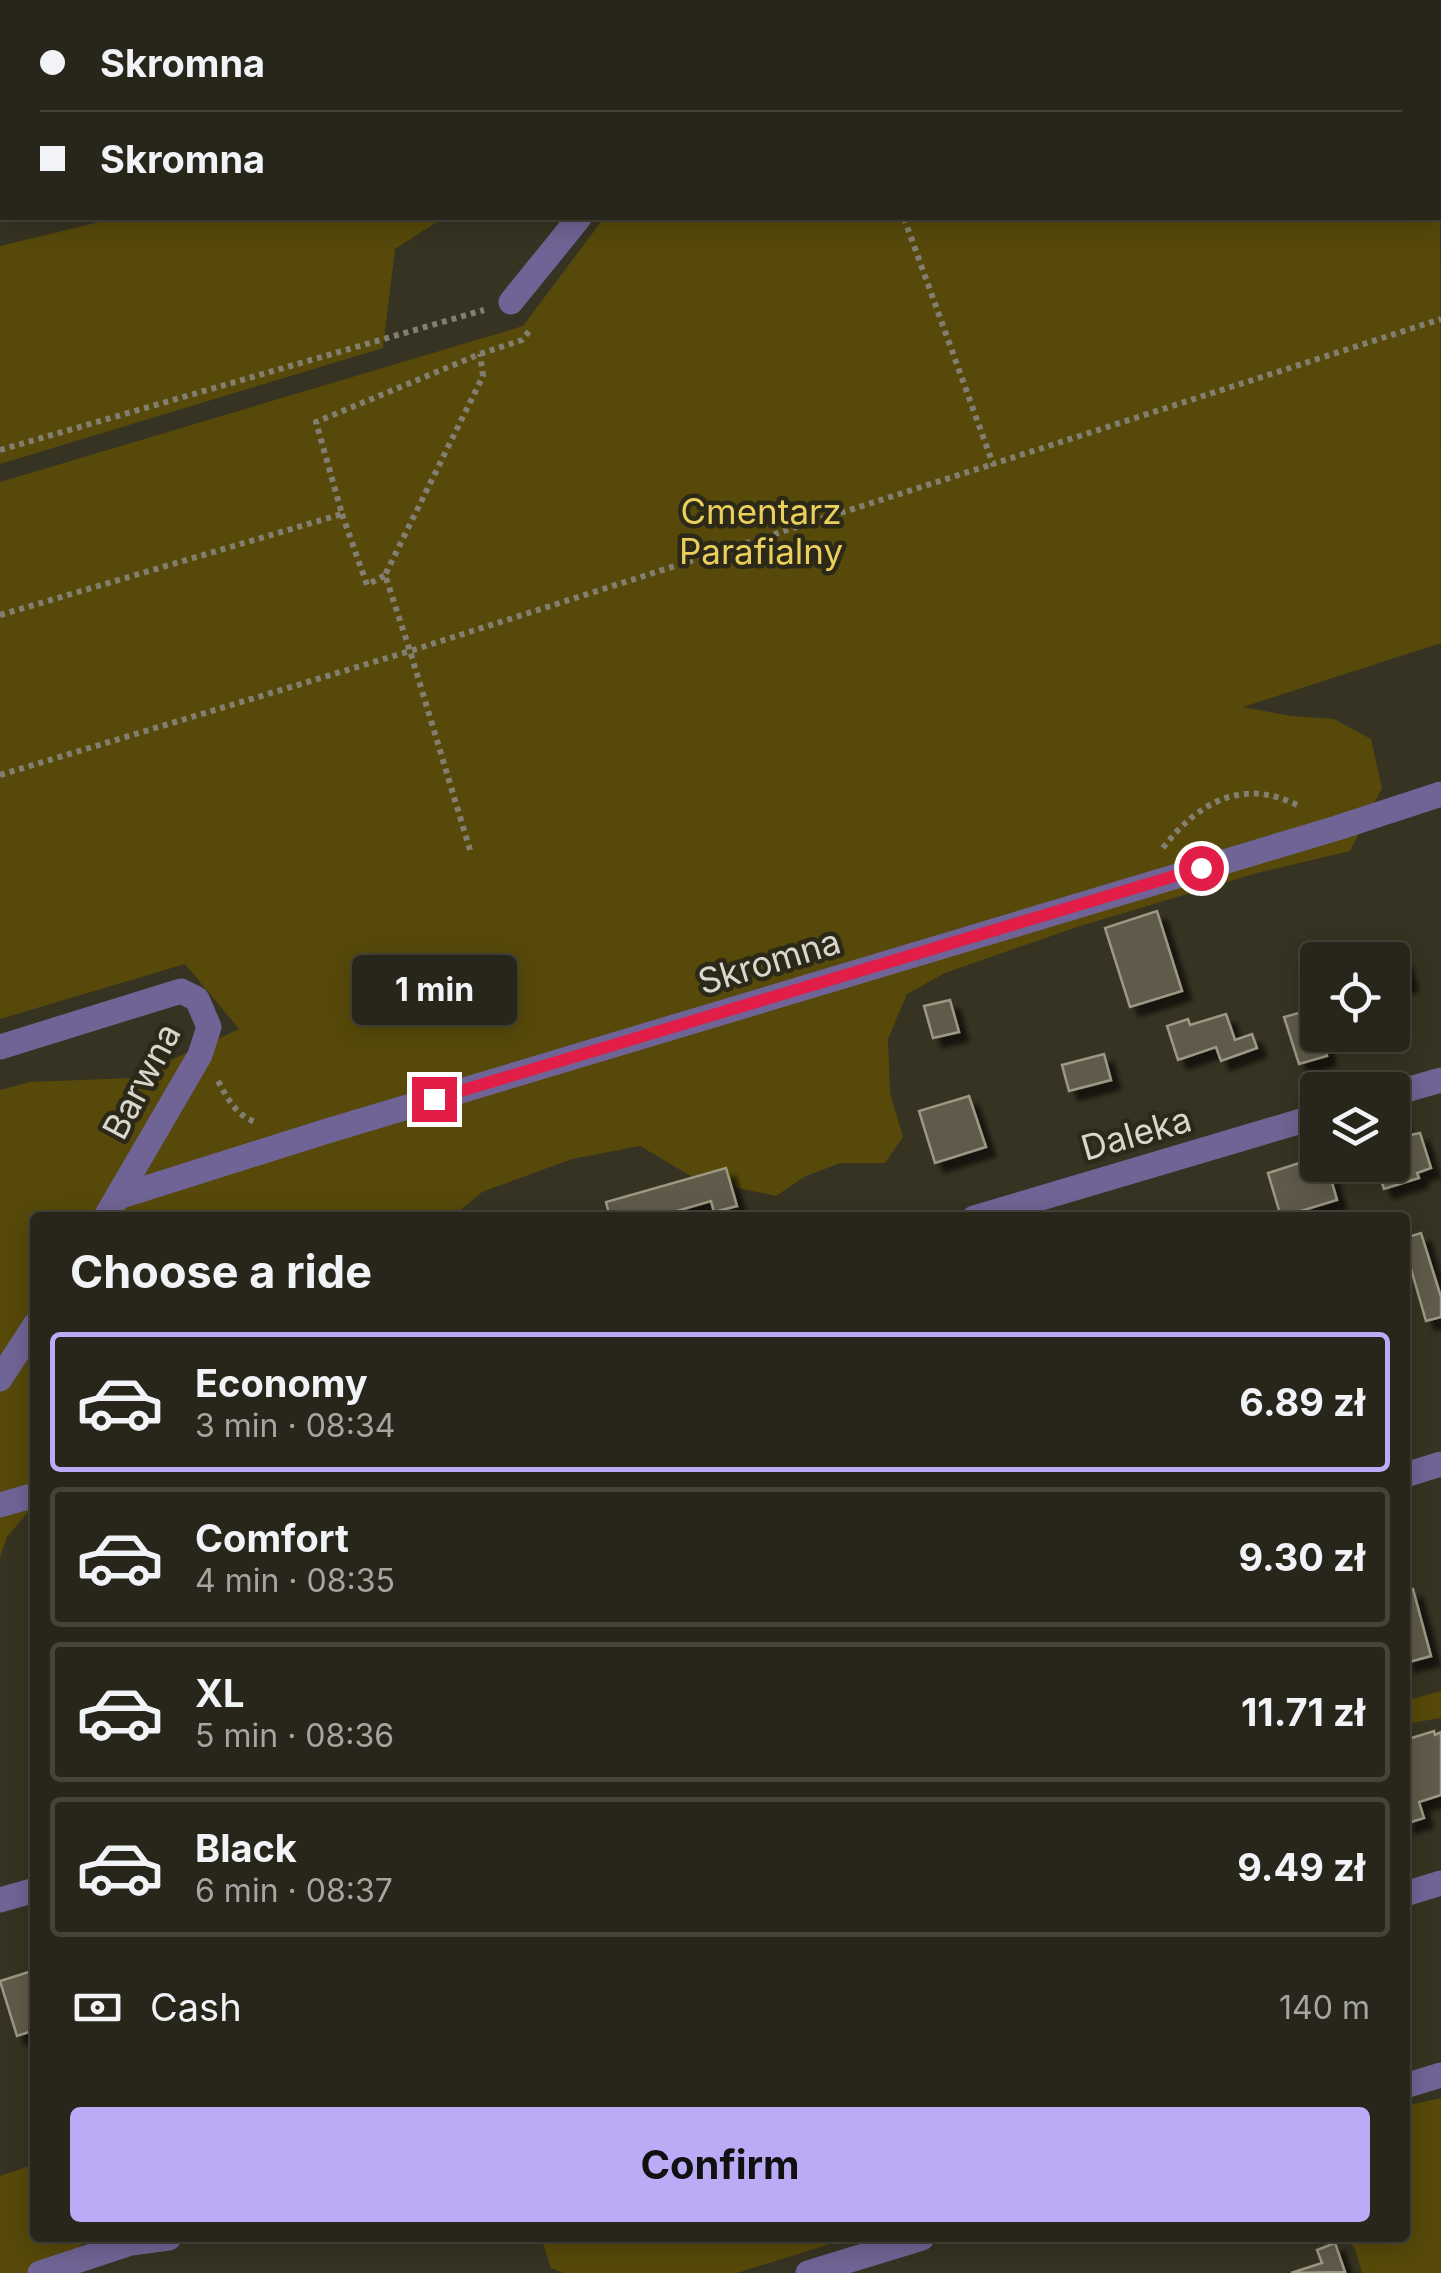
<!DOCTYPE html>
<html lang="en">
<head>
<meta charset="utf-8">
<style>
  :root { --surface:#28261a; --page:#302e23; --text:#f1f3f6; --muted:#a5a5a2; --line:#444339; --accent:#bbaaf6 }
  body { margin:0; font-family:Inter,sans-serif; background:var(--page); color:var(--text); height:100vh; display:flex; flex-direction:column; font-size:38px; white-space:nowrap }
  * { box-sizing:border-box; margin:0 }
  p { font-size:32px; color:var(--muted) }
  .icon { flex:none; width:55px; height:55px; fill:none; stroke:currentColor; stroke-width:2; stroke-linecap:round; stroke-linejoin:round }
  .map { position:relative; flex:1; overflow:hidden }
  .drawer { position:absolute; left:30px; top:1212px; width:1380px; height:1030px; display:flex; flex-direction:column; background:var(--surface); border-radius:10px; box-shadow:0 5px 25px #0003,0 0 0 2px var(--line) }
  .drawer>* { flex:none }
  .banner { position:absolute; left:0px; top:0px; width:1442px; height:220px; box-shadow:0 5px 25px #0003,0 0 0 2px var(--line); display:grid; align-content:center; height:220px; padding:0 40px; background:var(--surface) }
  .tools { position:absolute; left:1300px; top:942px; display:grid; gap:20px }
  .tools a { display:grid; place-items:center; width:110px; height:110px; border-radius:10px; background:var(--surface); box-shadow:0 5px 25px #0003,0 0 0 2px var(--line); font-size:50px }
  .end { position:absolute; width:45px; height:45px; margin:-22px; border:12px solid #e11d48; background:#fff; box-shadow:0 0 0 5px #fff }
  .from { border-radius:50% }
  .bubble { position:absolute; height:70px; border-radius:10px; background:var(--surface); box-shadow:0 5px 25px #0003,0 0 0 2px var(--line); font-size:32px; font-weight:700; line-height:70px; text-align:center }
  .banner b { display:flex; align-items:center; gap:35px; height:95px; font-size:38px }
  .banner b+b { border-top:2px solid var(--line) }
  .banner i { width:25px; height:25px; background:var(--text) }
  ul { padding:0; list-style:none }
  li { display:flex; align-items:center; gap:30px; height:140px; margin:0 20px 15px; padding:0 20px; border:5px solid var(--line); border-radius:10px }
  li div { flex:1 }
  li b { display:block; font-size:38px }
  li em { font-style:normal; font-weight:700 }
  li.selected { border-color:var(--accent) }
  li>.icon { width:90px; height:90px; stroke-width:1.5 }
  h2 { padding:0 40px; font-size:45px; line-height:120px }
  .pay { display:flex; align-items:center; gap:25px; height:110px; padding:0 40px; font-size:38px }
  .pay p { margin-inline-start:auto }
  .primary-button { display:flex; gap:20px; margin-top:auto; padding:20px 40px }
  .primary-button a { flex:1; height:115px; border-radius:10px; background:var(--accent); color:#111; font-size:40px; font-weight:700; line-height:115px; text-align:center }
  .map>svg:first-child { display:block }
  .green { fill:#56490a }
  .building { fill:#5e5a48; stroke:#9c9884; stroke-width:2.5; filter:url(#shadow) }
  .lines { fill:none; stroke-linecap:round; stroke-linejoin:round }
  .path { stroke:#827f71; stroke-width:6; stroke-dasharray:5 5; stroke-linecap:butt }
  .minor { stroke:#6f6495; stroke-width:25 }
  .route { stroke:#e11d48; stroke-width:12 }
  .labels { text-anchor:middle; dominant-baseline:central; stroke-width:9; stroke-linejoin:round; paint-order:stroke }
  .park-label { font-size:35px; fill:#ead05b; stroke:#2c2918 }
  .street-label { font-size:35px; fill:#d9d7cd; stroke:#2c2918 }
</style>
</head>
<body>
<div class="map">
<svg width="1441" height="2273" viewBox="0 0 1441 2273">
  <defs>
    <filter id="shadow"><feDropShadow dx="9" dy="9" stdDeviation="2.5" flood-color="#0009"/></filter>
  </defs>
  <rect width="100%" height="100%" fill="#363322"/>
  <path class="green" d="M1019 0H1349L1350 2H1011Z
    M1440 183 1441 643 1243 707 1291 716 1334 719 1371 739 1382 788 1350 851 1257 873 1077 927 945 973 907 994 888 1039 890 1093 903 1137 885 1163H840L804 1177 776 1196 696 1179 640 1146 572 1159 482 1192 452 1217 35 1218V1504L7 1537 0 1557V1090L30 1082 132 1078 239 1029 185 964 0 1019V482L523 326 604 218H1440Z
    M116 218H443L395 249 383 348 0 464V246Z
    M1441 1691V1718L1405 1724V1701Z
    M1441 2098V2273H1362L1355 2249 1347 2238H1405V2106Z
    M35 2164V2238H93L37 2273H0V2176Z
    M541 2238H849L737 2273H563L551 2268Z"/>
  <path class="building" d="M380 0H446L447 2H381Z
    M1157 911 1182 991 1130 1007 1105 928Z
    M1402 958 1409 982 1392 986V960Z
    M950 1000 959 1032 933 1038 924 1006Z
    M1313 1009 1318 1023V1035H1321L1327 1056 1299 1064 1284 1017Z
    M1226 1014 1235 1040 1252 1034 1257 1048 1221 1061 1216 1047 1178 1060 1167 1026 1188 1019 1190 1025Z
    M1104 1054 1111 1080 1069 1091 1062 1065Z
    M969 1096 986 1147 935 1163 919 1111Z
    M1400 1118 1406 1136 1420 1133 1431 1168 1417 1173 1419 1178 1384 1189 1376 1165H1392V1120Z
    M1318 1157V1165H1327L1337 1200 1281 1217 1268 1173Z
    M726 1168 737 1206 714 1212 711 1201 666 1214 667 1218H610L606 1202Z
    M1421 1233 1441 1297V1317L1426 1321 1409 1262 1405 1263V1238Z
    M1413 1589 1431 1656 1405 1663V1591Z
    M1434 1731 1435 1735 1441 1732V1795L1419 1802 1424 1818 1405 1824V1740Z
    M35 1970V2030L17 2036 0 1981Z
    M1335 2243 1345 2272 1291 2273 1322 2263 1317 2250Z"/>
  <g class="lines">
    <path class="path" d="M1304 2 1312 0
      M1440 161 1441 163
      M904 218 993 464 1441 319
      M0 450 484 310
      M342 514 367 585 385 575
      M0 615 342 514 316 422 480 354 522 340 531 329
      M0 775 410 651 385 575 483 376 480 354
      M1163 848C1198 802 1243 777 1299 806
      M470 850 410 651 993 464
      M218 1081C228 1099 235 1114 255 1122"/>
    <path class="minor" d="M1386 0 1387 2
      M87 2 95 0
      M778 2 781 0
      M0 30 2 29
      M1440 108 1441 110
      M511 302 579 218
      M0 1047 181 991 197 999 209 1027 200 1055 105 1218
      M1392 1094 1441 1080
      M118 1197 324 1132 1337 828 1441 794
      M974 1218 1318 1116
      M0 1379 35 1325
      M1405 1475 1441 1464
      M0 1505 35 1495
      M1405 1894 1441 1883
      M0 1900 35 1890
      M1405 2086 1441 2075
      M40 2273 131 2243 169 2238
      M808 2273 922 2238"/>
  </g>
  <g class="lines">
    <path class="route" d="M434 1099 1201 868"/>
  </g>
  <g class="labels">
    <g class="park-label">
      <text x="761" y="511">Cmentarz<tspan x="761" dy="40">Parafialny</tspan></text>
    </g>
    <g class="street-label">
      <text transform="translate(769 961) rotate(-17)">Skromna</text>
      <text transform="translate(141 1081) rotate(-62)">Barwna</text>
      <text transform="translate(1136 1133) rotate(-16)">Daleka</text>
    </g>
  </g>
</svg>
<div class="tools">
<a><svg class="icon" aria-label="locate" viewBox="0 0 24 24"><circle cx="12" cy="12" r="6"/><path d="M12 2v4M12 18v4M2 12h4M18 12h4"/></svg></a>
<a><svg class="icon" aria-label="layers" viewBox="0 0 24 24"><path d="M12 4l9 5-9 5-9-5zM3 14l9 5 9-5"/></svg></a>
</div>
<i class="end from" style="left:1201px;top:868px"></i>
<i class="end" style="left:434px;top:1099px"></i>
<div class="bubble" style="left:352px;top:955px;width:165px">1 min</div>
<div class="banner">
<b><i class="from"></i>Skromna</b>
<b><i></i>Skromna</b>
</div>
<section class="drawer">
<h2>Choose a ride</h2>
<ul>
<li class="selected"><svg class="icon" aria-label="car" viewBox="0 0 24 24"><path d="M5 17H2v-5l4-1 3-4h7l3 4 3 1v5h-3M9 17h6M6 11h13"/><circle cx="7" cy="17" r="2"/><circle cx="17" cy="17" r="2"/></svg><div><b>Economy</b><p>3 min · 08:34</p></div><em>6.89 zł</em></li>
<li><svg class="icon" aria-label="car" viewBox="0 0 24 24"><path d="M5 17H2v-5l4-1 3-4h7l3 4 3 1v5h-3M9 17h6M6 11h13"/><circle cx="7" cy="17" r="2"/><circle cx="17" cy="17" r="2"/></svg><div><b>Comfort</b><p>4 min · 08:35</p></div><em>9.30 zł</em></li>
<li><svg class="icon" aria-label="car" viewBox="0 0 24 24"><path d="M5 17H2v-5l4-1 3-4h7l3 4 3 1v5h-3M9 17h6M6 11h13"/><circle cx="7" cy="17" r="2"/><circle cx="17" cy="17" r="2"/></svg><div><b>XL</b><p>5 min · 08:36</p></div><em>11.71 zł</em></li>
<li><svg class="icon" aria-label="car" viewBox="0 0 24 24"><path d="M5 17H2v-5l4-1 3-4h7l3 4 3 1v5h-3M9 17h6M6 11h13"/><circle cx="7" cy="17" r="2"/><circle cx="17" cy="17" r="2"/></svg><div><b>Black</b><p>6 min · 08:37</p></div><em>9.49 zł</em></li>
</ul>
<div class="pay"><svg class="icon" aria-label="cash" viewBox="0 0 24 24"><path d="M3 7h18v10H3z"/><circle cx="12" cy="12" r="2"/></svg>Cash<p>140 m</p></div>
<div class="primary-button"><a>Confirm</a></div>
</section>
</div>
</body>
</html>
